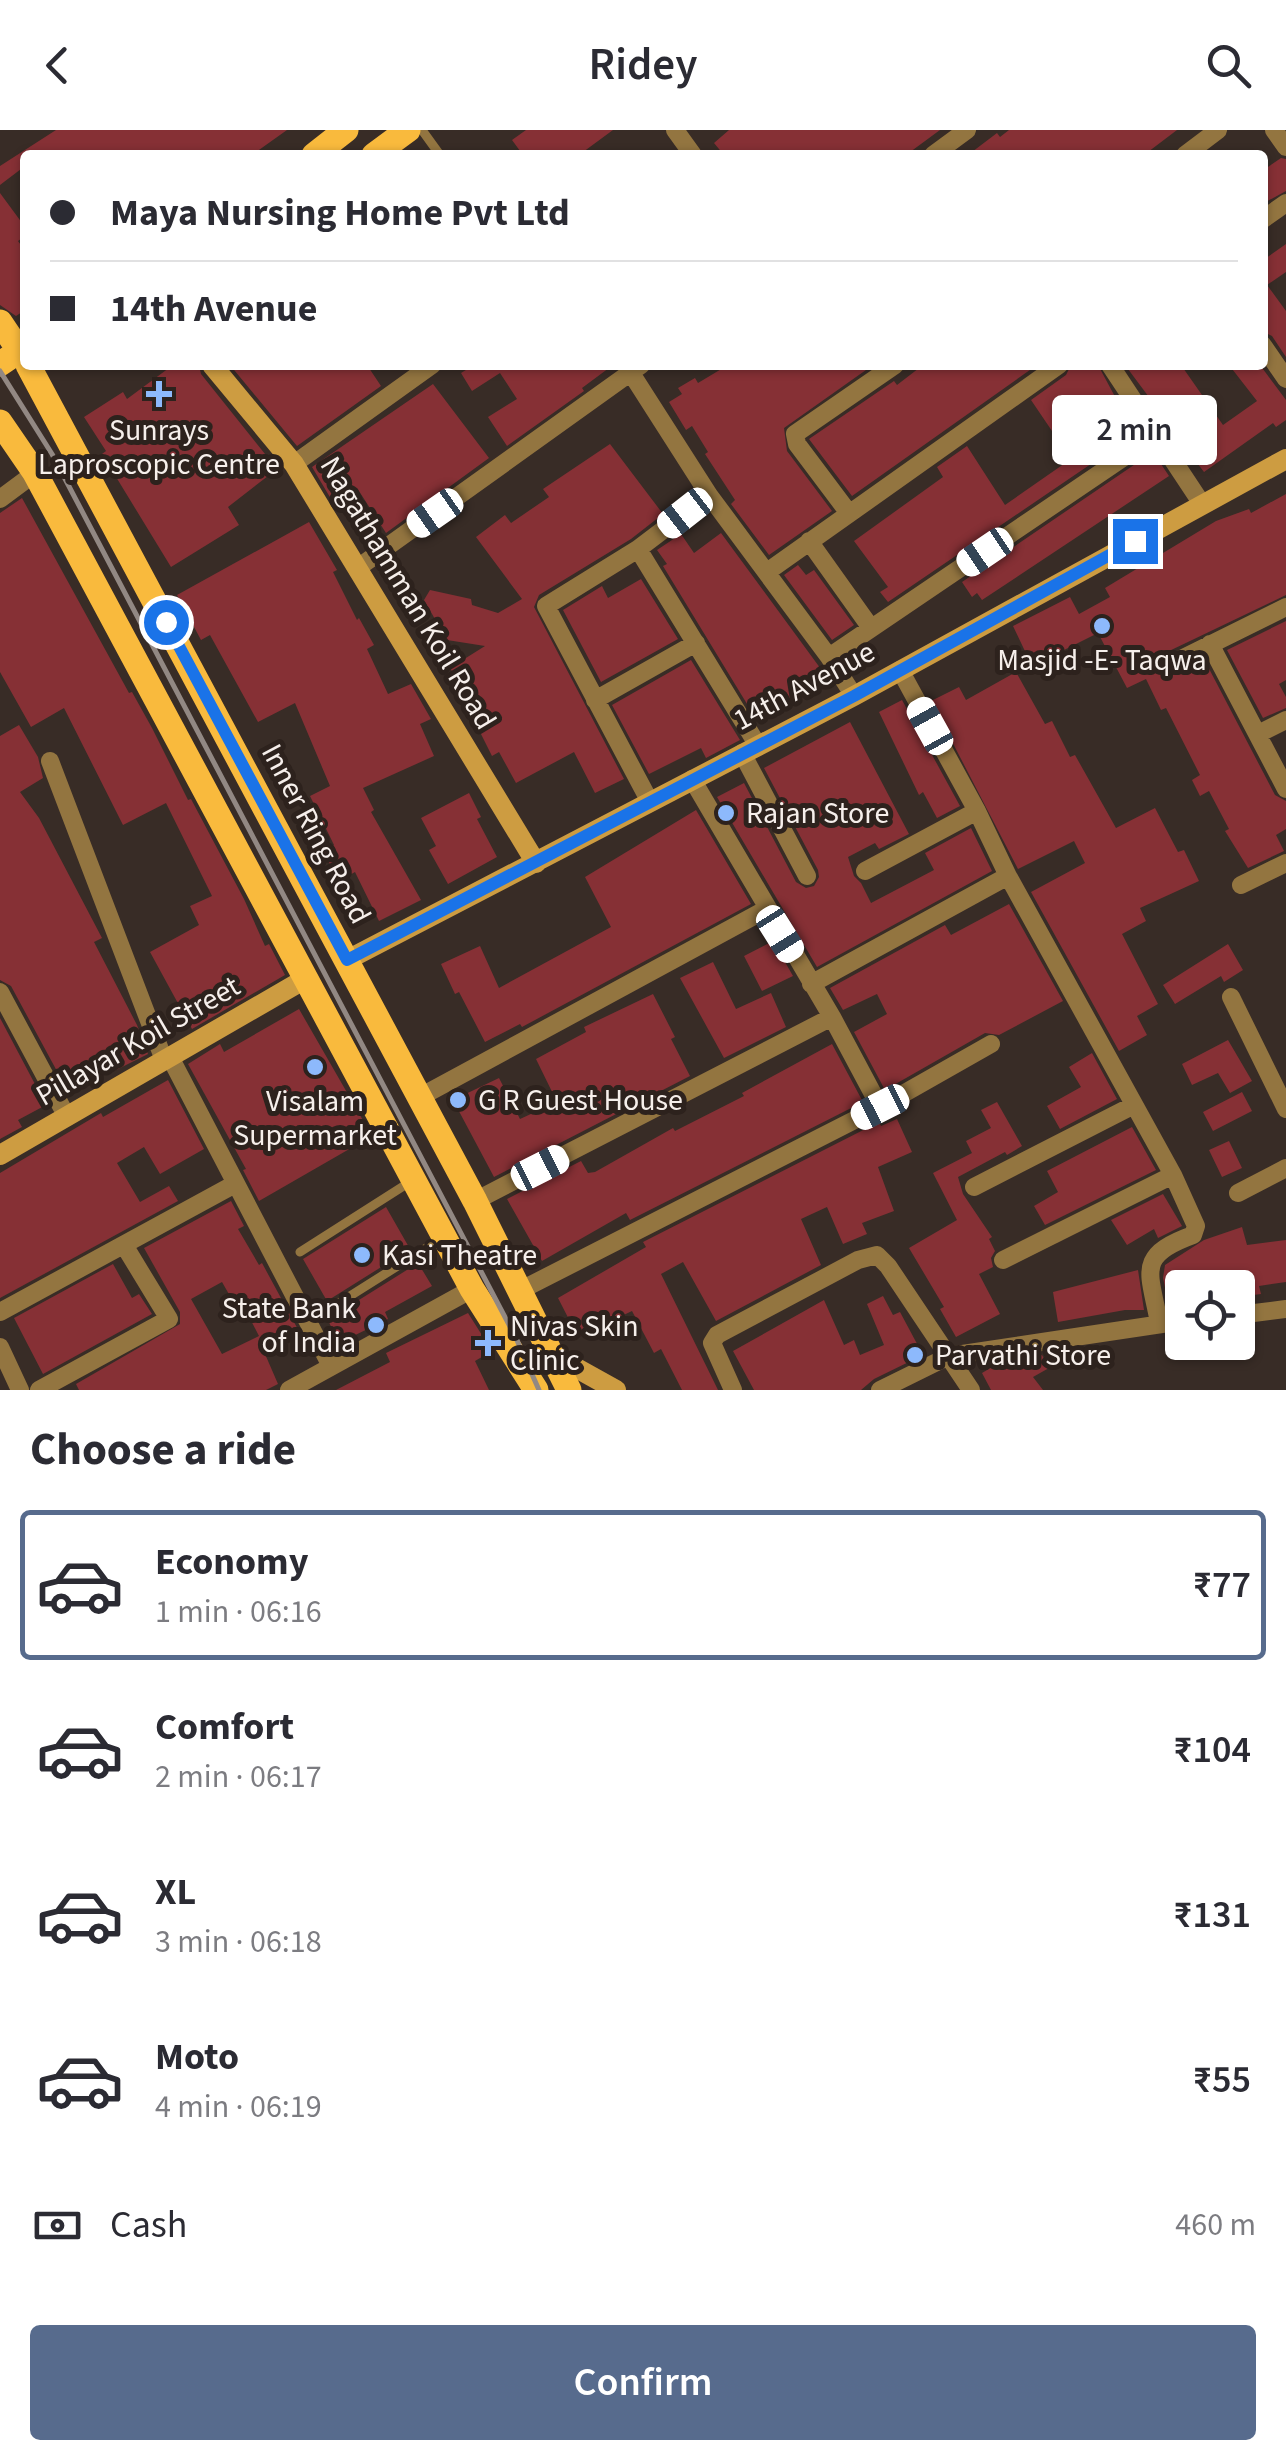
<!DOCTYPE html>
<html lang="en">
<head>
<meta charset="utf-8">
<style>
  :root { --surface:#fff; --page:#f7f7f7; --text:#2b2b33; --muted:#7c7c81; --line:#e1e1e2; --accent:#576b8d }
  body { margin:0; font-family:"Source Sans 3",sans-serif; background:var(--page); color:var(--text); height:100vh; display:flex; flex-direction:column; font-size:38px; white-space:nowrap }
  * { box-sizing:border-box; margin:0 }
  p { font-size:32px; color:var(--muted) }
  .icon { flex:none; width:55px; height:55px; fill:none; stroke:currentColor; stroke-width:2; stroke-linecap:round; stroke-linejoin:round }
  .map { position:relative; height:1260px; overflow:hidden }
  .panel { display:flex; flex-direction:column; background:var(--surface); flex:1 }
  .panel>* { flex:none }
  .banner { position:absolute; left:20px; top:20px; width:1248px; height:220px; border-radius:10px; box-shadow:0 2px 8px #0004; display:grid; align-content:center; height:220px; padding:0 30px; background:var(--surface) }
  .buttons { position:absolute; left:1165px; top:1140px; display:grid; gap:20px }
  .buttons a { display:grid; place-items:center; width:90px; height:90px; border-radius:10px; background:var(--surface); box-shadow:0 2px 8px #0004; font-size:50px }
  .end { position:absolute; width:45px; height:45px; margin:-22px; border:12px solid #1a73e8; background:#fff; box-shadow:0 0 0 5px #fff }
  .from { border-radius:50% }
  .bubble { position:absolute; height:70px; border-radius:10px; background:var(--surface); box-shadow:0 2px 8px #0004; font-size:32px; font-weight:600; line-height:70px; text-align:center }
  .car { position:absolute; width:30px; height:60px; margin:-30px -15px; border-radius:12px; box-shadow:0 0 8px 2px #0007; background:linear-gradient(#fff 24%,#345 0 40%,#fff 0 76%,#345 0 86%,#fff 0) }
  .banner b { display:flex; align-items:center; gap:35px; height:95px; font-size:38px }
  .banner b+b { border-top:2px solid var(--line) }
  .banner i { width:25px; height:25px; background:var(--text) }
  ul { padding:0; list-style:none }
  li { display:flex; align-items:center; gap:30px; height:150px; margin:0 20px 15px; padding:0 10px; border:5px solid transparent; border-radius:10px }
  li div { flex:1 }
  li b { display:block; font-size:38px }
  li em { font-style:normal; font-weight:600 }
  li.selected { border-color:var(--accent) }
  li>.icon { width:90px; height:90px; stroke-width:1.5 }
  h2 { padding:0 30px; font-size:45px; line-height:120px }
  .pay { display:flex; align-items:center; gap:25px; height:110px; padding:0 30px; font-size:38px }
  .pay p { margin-inline-start:auto }
  .cta { display:flex; gap:20px; margin-top:auto; padding:20px 30px }
  .cta a { flex:1; height:115px; border-radius:10px; background:var(--accent); color:#fff; font-size:40px; font-weight:600; line-height:115px; text-align:center }
  header { display:flex; justify-content:space-between; align-items:center; height:130px; padding:0 30px; background:var(--surface); font-size:45px; font-weight:600 }
  .map>svg:first-child { display:block }
  .building { fill:#863035; fill-rule:evenodd }
  .lines { fill:none; stroke-linecap:round; stroke-linejoin:round }
  .lane { stroke:#937540; stroke-width:9 }
  .street { stroke:#937540; stroke-width:18 }
  .secondary { stroke:#cd9c41; stroke-width:20 }
  .primary { stroke:#f9ba3d; stroke-width:25 }
  .rail { stroke:#928883; stroke-width:5 }
  .route { stroke:#1a73e8; stroke-width:12 }
  .poi-dot { fill:#8db9fc; stroke:#2d221d; stroke-width:4 }
  .labels { text-anchor:middle; dominant-baseline:central; stroke-width:10; stroke-linejoin:round; paint-order:stroke }
  .poi-label { font-size:30px; fill:#f6efeb; stroke:#2d221d; text-anchor:start }
  .street-label { font-size:30px; fill:#f6efeb; stroke:#2d221d }
</style>
</head>
<body>
<header><svg class="icon" aria-label="back" viewBox="0 0 24 24"><path d="M15 5l-7 7 7 7"/></svg>Ridey<svg class="icon" aria-label="search" viewBox="0 0 24 24"><circle cx="10" cy="10" r="6"/><path d="M15 15l6 6"/></svg></header>
<div class="map">
<svg width="1286" height="1260" viewBox="0 0 1286 1260">
  <rect width="100%" height="100%" fill="#382c26"/>
  <path class="building" d="M56 0H287L252 25H25V36L0 55V36Z
    M526 0H613L579 25H523L512 10Z
    M729 0H940L906 25H724L714 13Z
    M1009 0H1177L1144 25H968L997 3 1000 7Z
    M1281 28 1286 29V61L1262 74V41Z
    M0 63 25 97V106L18 111 25 121V180L16 186 0 175Z
    M1286 114V142L1267 155 1286 181V227L1272 206 1262 201V131Z
    M173 235H199L201 244 277 339 228 377 239 395 171 437 102 324 106 321 84 287 123 262 127 269Z
    M230 235H367L381 256 297 316Z
    M474 235H613L582 258 584 261 507 316 488 287 517 269 500 243 472 261 461 243Z
    M728 235H873L784 298 787 321 832 381 769 425 731 374 735 370 705 324 708 322 692 296 686 300 669 272 682 264 678 258 695 248 698 253Z
    M923 235H1037L852 366 809 309 894 251 897 255Z
    M1071 235H1098L1135 304 888 472 880 462 888 457 854 411 943 347 937 337 967 316 1005 375 1071 329 1031 270 1066 245Z
    M1125 235H1181L1223 295 1257 271 1229 235H1260L1286 270V290L1276 297 1273 293 1204 342 1194 329 1189 332 1171 305 1175 302Z
    M433 254 489 328 386 403 357 358 334 374 312 337Z
    M610 314 663 384 631 409 539 465 534 477 624 649 595 663 574 622 516 653 499 622 492 626 459 560 463 558 450 538 485 516 447 510 424 470 430 460 471 469 472 475 498 483 522 469 476 407 505 385 511 393 549 367 543 359Z
    M1153 322 1169 346 982 470 977 463 972 467 962 452Z
    M1286 364V465L1167 522 1161 531 1162 539 1173 545 1205 531 1275 665 1286 671V699L1276 705 1284 721 1248 738 1225 701 1229 699 1209 661 1200 666 1192 650 1200 645 1166 578 1161 580 1146 549 1127 558 1098 503 1032 536 1013 496 1070 467 1079 484 1110 467 1105 458 1216 391 1249 379 1251 383Z
    M22 368 129 563 132 562 152 598 188 670 191 669 244 769 265 816 269 814 285 845 192 899 150 822 199 795 190 776 212 766 166 673 123 695 64 578 31 597 0 542V383Z
    M309 392 337 440 333 442 357 490 359 488 374 515 367 519 388 564 411 554 431 589 420 594 434 626 363 658 374 680 371 682 421 770 379 791 355 742 339 751 323 721 334 715 310 666 330 656 295 573 258 592 210 505 201 510 177 465Z
    M721 403 826 546 758 592 663 436 667 434 657 420 681 404 694 423Z
    M798 435 806 445 814 440 854 495 832 510 784 445Z
    M641 449 678 509 601 552 563 480 602 456 608 468Z
    M1286 491V550L1279 554 1286 567V578L1263 588 1227 520Z
    M691 530 740 610 706 628 701 618 649 644 612 575Z
    M1016 542 1045 594 1052 591 1070 627 1075 625 1116 698 1155 678 1178 722 1184 720 1199 751 1140 778 1146 791 1122 804 1158 874 1137 886 1147 905 1119 921 1031 762 1085 733 1074 711 1018 739 931 571 959 557 966 570Z
    M902 570 960 676 937 688 923 662 919 665 879 582Z
    M850 592 909 704 879 719 875 713 848 727 854 746 861 753 871 773 934 740 925 723 971 698 992 741 817 837 717 667 744 653 796 752 806 758 814 756 819 747 818 740 764 638Z
    M19 595 38 627 43 648 20 662 39 688 102 808 94 812 137 895 148 924 114 941 109 932 65 956 11 856 0 850V606Z
    M469 663 481 687 477 689 497 727 448 754 429 720 436 716 421 688Z
    M696 680 751 774 522 897 520 894 485 912 459 862 455 864 441 834 480 816 499 858 611 797 585 747Z
    M1009 774 1063 871 999 905 985 903 885 960 854 902 887 884 877 864 843 880 830 858 945 795 951 805Z
    M773 811 793 846 762 861 744 826Z
    M1228 814 1243 840 1224 852 1221 846 1175 874 1163 855Z
    M713 832 736 879 771 863 786 897 724 928 680 848Z
    M653 864 675 907 671 909 690 946 494 1047 453 970 499 948 520 989 557 972 536 929 586 902 584 897Z
    M299 879 372 1006 259 1071 243 1040 246 1039 188 934 220 914 224 922Z
    M0 888 46 975 18 990 22 997 0 1009Z
    M1228 910 1252 951 1230 963 1218 943 1192 955 1182 934Z
    M832 914 863 972 630 1090 626 1083 542 1131 507 1069 581 1031 588 1043 595 1042 673 998 675 1001 744 966 742 963Z
    M1092 923 1117 969 1060 999 1047 976 1081 957 1069 937Z
    M168 950 204 1019 160 1044 144 1017 117 1033 140 1072 169 1056 178 1071 0 1168V1043L101 983 103 987Z
    M1242 962 1252 981 1213 1001 1203 982Z
    M997 972 1022 1016 1007 1025 1005 1022 958 1047 963 1064 992 1107 989 1109 995 1121 991 1128 993 1137 979 1144 1000 1184 956 1207 940 1179 944 1177 909 1118 957 1090 933 1043 972 1023 966 1011 991 998 981 980Z
    M897 989 912 1022 878 1037 894 1081 862 1093 867 1104 843 1114 827 1077 801 1089 821 1135 716 1191 683 1132 661 1144 718 1260H682L661 1219 654 1223 632 1181 578 1207 558 1168 646 1117 643 1112 879 992 881 996Z
    M1132 997 1156 1040 1045 1095 1034 1076 1058 1062 1047 1041Z
    M1229 1011 1242 1038 1222 1047 1209 1020Z
    M1163 1064 1182 1096 1158 1108 1154 1099 1127 1115 1111 1090Z
    M231 1071 244 1096 238 1099 259 1135 262 1133 301 1205 265 1224 278 1254 266 1260H79L76 1254 180 1194V1182L144 1118ZM222 1152 238 1180 244 1177 259 1206 222 1224 191 1169Z
    M386 1077 410 1119 327 1171 303 1129Z
    M1242 1097 1247 1115 1286 1110V1152L1259 1156 1261 1164 1238 1167V1158H1182V1175L1169 1177 1163 1148 1165 1135 1204 1110Z
    M418 1133 432 1156 385 1182 388 1189 339 1213 324 1182 335 1185Z
    M113 1134 132 1168 139 1164 152 1184 43 1244 14 1188Z
    M1138 1140 1144 1180H1125L1058 1192 1053 1162Z
    M883 1166 893 1185 900 1182 923 1225 874 1249 861 1260H754L733 1221 824 1170 844 1215 854 1210 860 1225 884 1215 867 1174Z
    M468 1183 492 1221 475 1231 489 1260H336L390 1232 386 1223Z
    M1042 1225 1049 1238 1033 1247 1043 1260H991L982 1243 1004 1230Z"/>
  <g class="lines">
    <path class="lane" d="M422 0 440 25
      M300 1122 413 1050
      M331 1178 442 1108"/>
    <path class="street" d="M675 0 693 25
      M1274 0 1286 17
      M933 25 967 0
      M1185 25 1218 0
      M1262 90 1286 73
      M1262 214 1286 249
      M1110 235 1202 374
      M631 243 709 365 829 527 854 566
      M294 334 432 235
      M0 369 35 343
      M848 382 797 314 795 304 895 235
      M809 411 871 498
      M638 419 709 365
      M359 437 641 235
      M767 442 1059 235
      M1210 514 1286 659
      M829 527 1155 306
      M1173 533 1286 477
      M900 540 977 681 1008 746 1173 1045 1196 1096 1193 1105C1135 1126 1150 1142 1159 1193
      M595 570 696 513
      M1258 604 1286 590
      M742 623 807 746
      M50 631 164 930
      M692 649 832 887 880 977
      M650 672 546 476 638 419 757 614
      M865 741 977 681
      M1241 755 1286 733
      M811 854 1008 746
      M0 862 67 987
      M1231 867 1286 979
      M170 927 331 1236
      M420 967 765 780
      M974 1057 1134 975
      M1238 1063 1286 1038
      M475 1071 832 887
      M1003 1130 1173 1045
      M519 1161 880 977 991 914
      M0 1182 235 1054
      M1238 1185 1286 1179
      M0 1217 20 1260
      M39 1260 169 1189 124 1115
      M289 1260 472 1159
      M733 1260 712 1213 717 1205 858 1130 877 1125 888 1136 971 1260
      M880 1260 949 1226 1182 1191"/>
    <path class="secondary" d="M212 235 294 334 536 733
      M347 830 854 566 1286 329
      M0 1025 305 849
      M553 1225 616 1260"/>
    <path class="primary" d="M314 25 346 0
      M374 25 408 0
      M0 192 25 229
      M0 234 25 217
      M28 235 475 1071 569 1260
      M0 292 35 343 472 1159 536 1260"/>
    <path class="rail" d="M0 241 52 324 516 1208 539 1260"/>
  </g>
  <g class="lines">
    <path class="route" d="M166 492 347 830 854 566 1135 411"/>
  </g>
  <g class="poi-dot">
    <path d="M154 249h10v10h10v10h-10v10h-10v-10h-10v-10h10z"/>
    <circle cx="1102" cy="496" r="10"/>
    <circle cx="726" cy="683" r="10"/>
    <circle cx="315" cy="937" r="10"/>
    <circle cx="458" cy="970" r="10"/>
    <circle cx="362" cy="1125" r="10"/>
    <circle cx="376" cy="1195" r="10"/>
    <path d="M483 1198h10v10h10v10h-10v10h-10v-10h-10v-10h10z"/>
    <circle cx="915" cy="1225" r="10"/>
  </g>
  <g class="labels">
    <g class="poi-label">
      <text x="159" y="300" text-anchor="middle">Sunrays<tspan x="159" dy="34">Laproscopic Centre</tspan></text>
      <text x="1102" y="530" text-anchor="middle">Masjid -E- Taqwa</text>
      <text x="746" y="683">Rajan Store</text>
      <text x="478" y="970">G R Guest House</text>
      <text x="315" y="971" text-anchor="middle">Visalam<tspan x="315" dy="34">Supermarket</tspan></text>
      <text x="382" y="1125">Kasi Theatre</text>
      <text x="356" y="1178" text-anchor="end">State Bank<tspan x="356" dy="34">of India</tspan></text>
      <text x="510" y="1196">Nivas Skin<tspan x="510" dy="34">Clinic</tspan></text>
      <text x="935" y="1225">Parvathi Store</text>
    </g>
    <g class="street-label">
      <text transform="translate(408 463) rotate(59)">Nagathamman Koil Road</text>
      <text transform="translate(804 556) rotate(-28)">14th Avenue</text>
      <text transform="translate(316 704) rotate(62)">Inner Ring Road</text>
      <text transform="translate(138 911) rotate(-30)">Pillayar Koil Street</text>
    </g>
  </g>
</svg>
<div class="buttons">
<a><svg class="icon" aria-label="locate" viewBox="0 0 24 24"><circle cx="12" cy="12" r="6"/><path d="M12 2v4M12 18v4M2 12h4M18 12h4"/></svg></a>
</div>
<i class="end from" style="left:166px;top:492px"></i>
<i class="end" style="left:1135px;top:411px"></i>
<div class="bubble" style="left:1052px;top:265px;width:165px">2 min</div>
<i class="car" style="left:435px;top:383px;rotate:235deg"></i>
<i class="car" style="left:685px;top:383px;rotate:232deg"></i>
<i class="car" style="left:985px;top:422px;rotate:236deg"></i>
<i class="car" style="left:930px;top:596px;rotate:331deg"></i>
<i class="car" style="left:780px;top:804px;rotate:148deg"></i>
<i class="car" style="left:880px;top:977px;rotate:243deg"></i>
<i class="car" style="left:540px;top:1038px;rotate:63deg"></i>
<div class="banner">
<b><i class="from"></i>Maya Nursing Home Pvt Ltd</b>
<b><i></i>14th Avenue</b>
</div>
</div>
<section class="panel">
<h2>Choose a ride</h2>
<ul>
<li class="selected"><svg class="icon" aria-label="car" viewBox="0 0 24 24"><path d="M5 17H2v-5l4-1 3-4h7l3 4 3 1v5h-3M9 17h6M6 11h13"/><circle cx="7" cy="17" r="2"/><circle cx="17" cy="17" r="2"/></svg><div><b>Economy</b><p>1 min · 06:16</p></div><em>₹77</em></li>
<li><svg class="icon" aria-label="car" viewBox="0 0 24 24"><path d="M5 17H2v-5l4-1 3-4h7l3 4 3 1v5h-3M9 17h6M6 11h13"/><circle cx="7" cy="17" r="2"/><circle cx="17" cy="17" r="2"/></svg><div><b>Comfort</b><p>2 min · 06:17</p></div><em>₹104</em></li>
<li><svg class="icon" aria-label="car" viewBox="0 0 24 24"><path d="M5 17H2v-5l4-1 3-4h7l3 4 3 1v5h-3M9 17h6M6 11h13"/><circle cx="7" cy="17" r="2"/><circle cx="17" cy="17" r="2"/></svg><div><b>XL</b><p>3 min · 06:18</p></div><em>₹131</em></li>
<li><svg class="icon" aria-label="car" viewBox="0 0 24 24"><path d="M5 17H2v-5l4-1 3-4h7l3 4 3 1v5h-3M9 17h6M6 11h13"/><circle cx="7" cy="17" r="2"/><circle cx="17" cy="17" r="2"/></svg><div><b>Moto</b><p>4 min · 06:19</p></div><em>₹55</em></li>
</ul>
<div class="pay"><svg class="icon" aria-label="cash" viewBox="0 0 24 24"><path d="M3 7h18v10H3z"/><circle cx="12" cy="12" r="2"/></svg>Cash<p>460 m</p></div>
<div class="cta"><a>Confirm</a></div>
</section>
</body>
</html>
